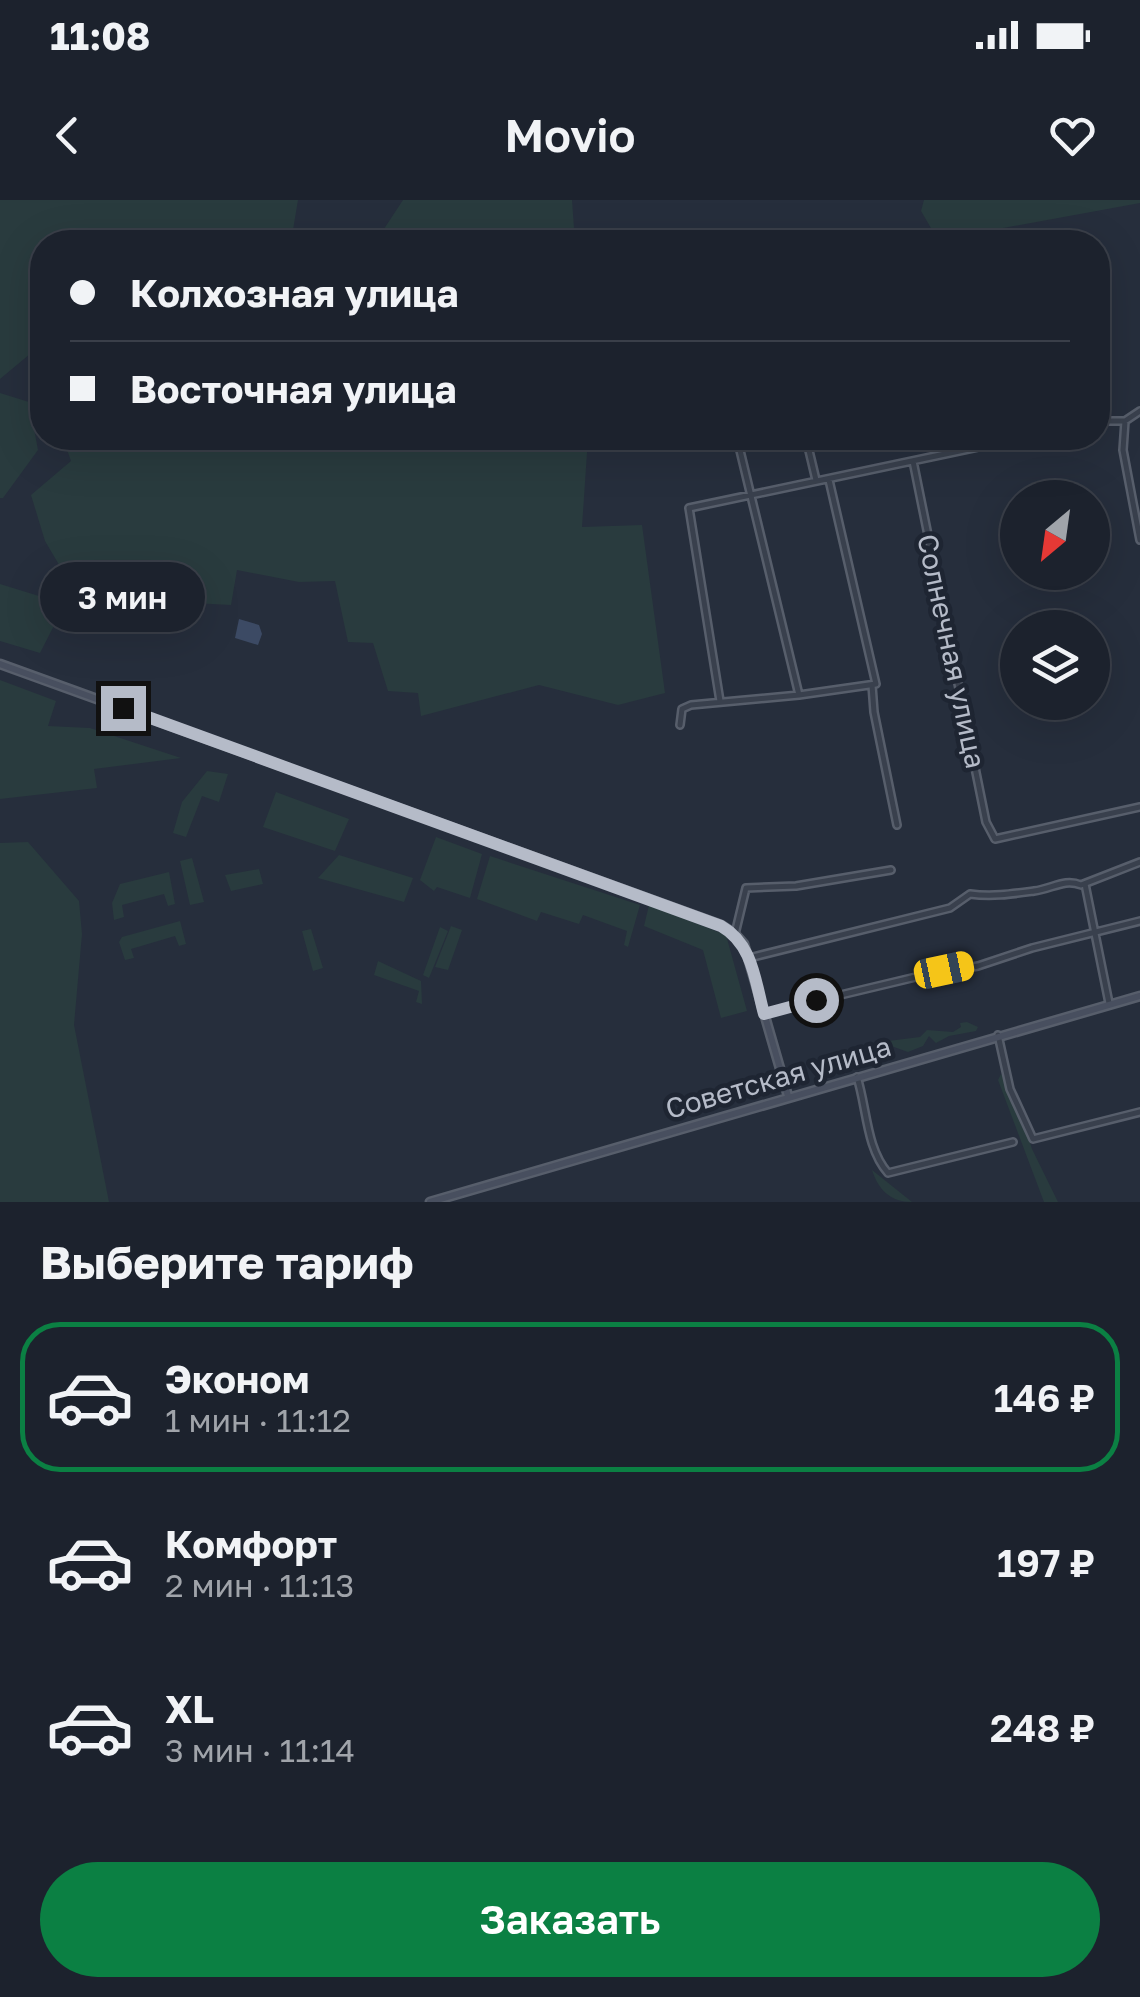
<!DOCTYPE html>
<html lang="ru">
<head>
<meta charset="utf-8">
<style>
  :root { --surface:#1c222d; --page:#252a35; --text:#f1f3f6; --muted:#a0a4aa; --line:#3a3f49; --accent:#0b8043 }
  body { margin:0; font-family:"Golos Text",sans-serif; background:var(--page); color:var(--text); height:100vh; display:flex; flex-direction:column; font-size:38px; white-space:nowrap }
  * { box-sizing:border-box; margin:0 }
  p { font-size:32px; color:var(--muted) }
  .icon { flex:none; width:55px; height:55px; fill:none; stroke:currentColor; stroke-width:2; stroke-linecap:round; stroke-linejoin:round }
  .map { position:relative; height:1002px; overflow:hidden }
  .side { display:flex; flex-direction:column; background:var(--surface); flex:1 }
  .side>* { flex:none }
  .guide { position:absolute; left:30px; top:30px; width:1080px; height:220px; border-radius:40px; box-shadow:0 10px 40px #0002,0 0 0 2px var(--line); display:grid; align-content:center; height:220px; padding:0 40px; background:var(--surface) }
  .needle { width:65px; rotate:209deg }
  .fabs { position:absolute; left:1000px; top:280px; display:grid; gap:20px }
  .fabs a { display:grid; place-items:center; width:110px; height:110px; border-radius:50%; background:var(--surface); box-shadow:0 10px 40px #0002,0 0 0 2px var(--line); font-size:50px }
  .end { position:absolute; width:45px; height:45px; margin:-22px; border:12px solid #b5bbc8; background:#111; box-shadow:0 0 0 5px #111 }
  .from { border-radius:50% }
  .bubble { position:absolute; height:70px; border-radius:35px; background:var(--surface); box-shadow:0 10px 40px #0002,0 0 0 2px var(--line); font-size:32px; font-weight:600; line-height:70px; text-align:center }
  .car { position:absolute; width:30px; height:60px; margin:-30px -15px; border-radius:12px; box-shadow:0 0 8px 2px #0007; background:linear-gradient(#f5c518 24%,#345 0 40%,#f5c518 0 76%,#345 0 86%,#f5c518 0) }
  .guide b { display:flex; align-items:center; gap:35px; height:95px; font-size:38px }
  .guide b+b { border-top:2px solid var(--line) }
  .guide i { width:25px; height:25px; background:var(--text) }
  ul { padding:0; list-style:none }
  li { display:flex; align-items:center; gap:30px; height:150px; margin:0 20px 15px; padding:0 20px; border:5px solid transparent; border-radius:40px }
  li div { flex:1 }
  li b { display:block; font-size:38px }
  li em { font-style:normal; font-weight:600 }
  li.current { border-color:var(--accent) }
  li>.icon { width:90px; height:90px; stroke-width:1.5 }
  h2 { padding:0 40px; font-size:45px; line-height:120px }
  .action { display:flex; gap:20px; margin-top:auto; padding:20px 40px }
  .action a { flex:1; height:115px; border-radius:60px; background:var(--accent); color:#fff; font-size:40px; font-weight:600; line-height:115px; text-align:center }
  .status { display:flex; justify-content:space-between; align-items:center; height:70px; padding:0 50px; background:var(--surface); direction:ltr }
  .status svg { height:28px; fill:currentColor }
  header { display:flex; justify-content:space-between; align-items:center; height:130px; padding:0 40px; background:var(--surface); font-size:45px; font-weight:600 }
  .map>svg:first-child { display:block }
  .green { fill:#293b3e }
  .water { fill:#3c4a64 }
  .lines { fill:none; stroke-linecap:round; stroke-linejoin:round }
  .minor-casing { stroke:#575e6b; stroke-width:10 }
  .secondary-casing { stroke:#575e6b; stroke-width:11 }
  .minor { stroke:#39404d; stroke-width:5 }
  .secondary { stroke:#484f5f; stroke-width:6 }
  .route { stroke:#b5bbc8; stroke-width:12 }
  .labels { text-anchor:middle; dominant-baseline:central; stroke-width:9; stroke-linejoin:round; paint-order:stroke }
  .street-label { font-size:28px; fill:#b5bbc8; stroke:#1e2532 }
</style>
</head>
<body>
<div class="status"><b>11:08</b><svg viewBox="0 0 49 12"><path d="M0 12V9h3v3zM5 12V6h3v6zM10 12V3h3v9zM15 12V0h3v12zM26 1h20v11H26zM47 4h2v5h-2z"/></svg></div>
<header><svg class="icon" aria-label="back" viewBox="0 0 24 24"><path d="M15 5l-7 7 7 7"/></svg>Movio<svg class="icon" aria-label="heart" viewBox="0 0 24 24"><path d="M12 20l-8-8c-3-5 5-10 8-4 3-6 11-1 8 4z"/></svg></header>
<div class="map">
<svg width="1140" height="1002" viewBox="0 0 1140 1002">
  <rect width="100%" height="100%" fill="#262e3c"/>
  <path class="green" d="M0 0H298L291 42H42V144L0 179Z
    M403 0H572L575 42H308L332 30 378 38Z
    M924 0H1140V3L938 40 921 11Z
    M0 193 29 202 38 250 3 298H0Z
    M63 238H588L582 327 642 325 665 493 618 505 539 485 421 516 418 493 388 491 373 443 348 442 335 381 299 382 237 370 231 405 193 403 184 394 126 410 105 384 78 397 45 341 31 295 71 261Z
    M0 384 65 404 40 453 0 441Z
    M0 480 56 501 48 526 90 528 181 558 94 569 97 588 0 599Z
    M207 571 228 574 219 602 202 596 186 637 173 633 182 602Z
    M276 592 349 619 335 651 263 627Z
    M436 637 482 654 470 698 437 687 434 691 420 680Z
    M28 642 79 701 82 734 74 825 109 1002H0V643Z
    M339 655 413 678 404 702 318 678Z
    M490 656 640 705 628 747 624 745 627 731 583 715 579 724 541 712 537 721 477 699Z
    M192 658 204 702 190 705 180 661Z
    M259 669 263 684 231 691 225 675Z
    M169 672 175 704 168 706 164 694 122 705 124 717 114 720 112 703 120 684Z
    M649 705 726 735 747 811 721 818 703 750 644 726Z
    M180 721 186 744 179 746 175 736 131 749 134 758 125 760 119 742 122 737Z
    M451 726 462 730 448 770 435 767Z
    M440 727 448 731 429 778 423 775Z
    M311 729 323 768 313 771 302 731Z
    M378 761 421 781 422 804 416 802 419 791 374 775Z
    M967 822 978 827 976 831 949 836 936 843 929 836 923 846 908 852 880 842 920 837 927 830 953 832 961 827 960 823Z
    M1001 874 1014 892 1032 949 1058 1002H1044L998 880Z
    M872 970 912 1002C890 1002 878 989 872 970Z"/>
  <path class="water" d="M239 419 259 425 262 434 258 445 235 438Z"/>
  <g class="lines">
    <g class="minor-casing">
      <path id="minor" d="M1098 221H1125L1140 211
        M1125 221 1123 250 1140 340
        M737 238 799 495
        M806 238 816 280
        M913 261 986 622 995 639 1140 607
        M872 485 874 512 897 625
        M720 501 689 308 1021 238
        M680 525 682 509 691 505 799 495 876 484 829 280
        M1085 684 1109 803
        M735 734 746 688 796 686 891 670
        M749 758 950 708 970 694C992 697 1012 694 1034 691 1052 689 1064 678 1081 685L1140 662
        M765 813 920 776 978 766 1032 748 1140 721
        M998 835 1010 889 1033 939 1140 912
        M857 877C867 908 866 948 888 973L1013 942"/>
    </g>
    <g class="secondary-casing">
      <path id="secondary" d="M0 464 721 725 735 734 744 744 788 896
        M430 1002 1140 796"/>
    </g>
    <use href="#minor" class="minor"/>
    <use href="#secondary" class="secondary"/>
  </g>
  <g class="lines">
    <path class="route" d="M123 508 721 726C753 744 755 781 764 814L816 800"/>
  </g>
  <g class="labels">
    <g class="street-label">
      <text transform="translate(952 451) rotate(78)">Солнечная улица</text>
      <text transform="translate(778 877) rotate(-16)">Советская улица</text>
    </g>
  </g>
</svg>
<div class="fabs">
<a><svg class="needle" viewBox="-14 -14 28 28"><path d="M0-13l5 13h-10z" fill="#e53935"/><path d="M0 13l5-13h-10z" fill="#a0a4aa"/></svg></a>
<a><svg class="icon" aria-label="layers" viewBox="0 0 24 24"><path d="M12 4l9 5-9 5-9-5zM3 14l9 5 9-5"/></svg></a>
</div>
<i class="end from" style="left:816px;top:800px"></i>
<i class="end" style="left:123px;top:508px"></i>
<div class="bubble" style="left:40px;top:362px;width:165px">3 мин</div>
<i class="car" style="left:944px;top:770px;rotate:78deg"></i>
<div class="guide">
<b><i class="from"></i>Колхозная улица</b>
<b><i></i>Восточная улица</b>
</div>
</div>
<section class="side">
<h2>Выберите тариф</h2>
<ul>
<li class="current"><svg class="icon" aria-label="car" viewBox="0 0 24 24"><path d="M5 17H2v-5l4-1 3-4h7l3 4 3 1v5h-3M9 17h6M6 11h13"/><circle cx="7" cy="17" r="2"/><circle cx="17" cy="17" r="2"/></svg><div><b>Эконом</b><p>1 мин · 11:12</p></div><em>146 ₽</em></li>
<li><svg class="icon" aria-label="car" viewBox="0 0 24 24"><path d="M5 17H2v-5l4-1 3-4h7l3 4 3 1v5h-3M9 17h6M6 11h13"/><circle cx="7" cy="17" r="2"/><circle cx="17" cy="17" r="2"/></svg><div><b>Комфорт</b><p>2 мин · 11:13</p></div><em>197 ₽</em></li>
<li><svg class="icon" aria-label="car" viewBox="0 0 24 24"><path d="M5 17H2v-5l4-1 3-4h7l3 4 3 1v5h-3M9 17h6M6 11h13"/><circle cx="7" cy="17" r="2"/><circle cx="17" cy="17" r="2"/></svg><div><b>XL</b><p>3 мин · 11:14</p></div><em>248 ₽</em></li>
</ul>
<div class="action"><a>Заказать</a></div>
</section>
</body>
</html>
